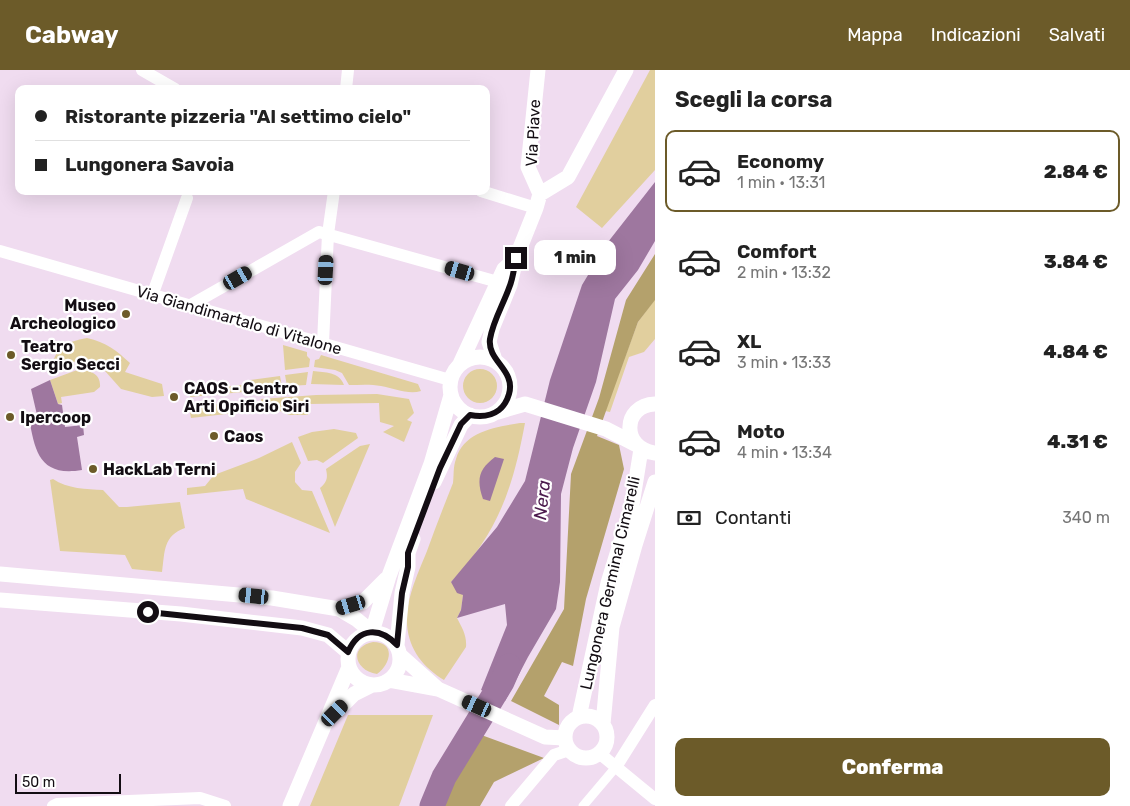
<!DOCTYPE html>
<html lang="it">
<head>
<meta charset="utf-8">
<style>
  :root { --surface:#fff; --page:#f2f2f2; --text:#222; --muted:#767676; --line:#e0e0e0; --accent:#6c5b29 }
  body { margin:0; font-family:Rubik,sans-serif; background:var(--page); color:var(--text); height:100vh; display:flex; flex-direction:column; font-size:19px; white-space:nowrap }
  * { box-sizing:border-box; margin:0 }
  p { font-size:16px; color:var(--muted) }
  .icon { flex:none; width:28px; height:28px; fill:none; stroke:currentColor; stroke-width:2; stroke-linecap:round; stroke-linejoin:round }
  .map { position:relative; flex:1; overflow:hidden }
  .drawer { display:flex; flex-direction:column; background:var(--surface); width:475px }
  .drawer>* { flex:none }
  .banner { position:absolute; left:15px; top:15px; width:475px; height:110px; border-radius:10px; box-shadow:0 5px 20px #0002; display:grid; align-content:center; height:110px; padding:0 20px; background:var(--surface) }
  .scale { position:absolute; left:15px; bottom:12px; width:106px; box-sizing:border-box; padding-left:5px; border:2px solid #130d13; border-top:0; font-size:14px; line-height:18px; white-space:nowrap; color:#130d13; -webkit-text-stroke:4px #fff; paint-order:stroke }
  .end { position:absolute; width:22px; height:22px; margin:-11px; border:6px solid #130d13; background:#fff; box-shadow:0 0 0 2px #fff }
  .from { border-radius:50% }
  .bubble { position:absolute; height:35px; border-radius:10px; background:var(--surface); box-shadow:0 5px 20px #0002; font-size:16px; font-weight:800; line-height:35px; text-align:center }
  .car { position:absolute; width:15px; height:30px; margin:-15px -8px; border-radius:6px; box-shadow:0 0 4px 1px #0007; background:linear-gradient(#222 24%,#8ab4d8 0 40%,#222 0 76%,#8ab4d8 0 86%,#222 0) }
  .banner b { display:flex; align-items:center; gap:18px; height:48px; font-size:19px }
  .banner b+b { border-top:1px solid var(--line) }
  .banner i { width:12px; height:12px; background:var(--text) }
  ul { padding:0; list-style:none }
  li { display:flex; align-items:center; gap:15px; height:82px; margin:0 10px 8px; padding:0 10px; border:2px solid transparent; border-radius:10px }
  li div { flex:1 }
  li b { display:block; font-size:19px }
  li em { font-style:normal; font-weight:800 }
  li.active { border-color:var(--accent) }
  li>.icon { width:45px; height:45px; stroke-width:1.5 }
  h2 { padding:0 20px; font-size:22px; line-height:60px }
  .pay { display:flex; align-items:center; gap:12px; height:55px; padding:0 20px; font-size:19px }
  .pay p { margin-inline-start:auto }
  .action { display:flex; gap:10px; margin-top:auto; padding:10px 20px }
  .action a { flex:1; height:58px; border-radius:10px; background:var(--accent); color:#fff; font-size:20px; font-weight:800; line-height:58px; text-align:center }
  header { display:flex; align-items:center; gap:30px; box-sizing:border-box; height:70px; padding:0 25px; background:var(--accent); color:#fff }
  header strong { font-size:24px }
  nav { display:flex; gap:28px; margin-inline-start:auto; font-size:18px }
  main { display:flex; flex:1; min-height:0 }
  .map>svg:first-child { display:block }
  .green { fill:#e1cf9e }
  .forest { fill:#b4a16c }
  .water { fill:#9e779f }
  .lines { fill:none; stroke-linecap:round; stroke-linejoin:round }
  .river { stroke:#9e779f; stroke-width:25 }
  .pedestrian { stroke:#fff; stroke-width:9 }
  .minor { stroke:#fff; stroke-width:12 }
  .tertiary { stroke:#fff; stroke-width:15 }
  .route { stroke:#130d13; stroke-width:6 }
  .poi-dot { fill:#6c5b29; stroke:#fff; stroke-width:2 }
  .labels { text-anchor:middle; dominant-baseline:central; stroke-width:4.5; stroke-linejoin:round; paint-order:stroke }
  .street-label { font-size:16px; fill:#130d13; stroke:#fff }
  .poi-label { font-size:16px; font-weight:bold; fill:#130d13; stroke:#fff; text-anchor:start }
  .water-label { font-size:18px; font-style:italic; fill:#4b1a4d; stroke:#fff }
</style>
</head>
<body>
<header>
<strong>Cabway</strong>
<nav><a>Mappa</a><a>Indicazioni</a><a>Salvati</a></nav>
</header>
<main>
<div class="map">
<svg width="655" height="736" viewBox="0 0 655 736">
  <rect width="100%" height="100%" fill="#f0dcf0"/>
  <path class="green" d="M650 0H655V100L602 158 576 137Z
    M655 229V269L644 282 629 287 610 342 605 341 638 252Z
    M87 268C106 272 117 281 130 293L125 302 162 314 164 326 152 327 121 319 97 292 82 290 63 295 57 293 54 289C59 275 74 270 87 268Z
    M283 275 307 282V286L310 289 309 297 285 300Z
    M321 285 418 314 421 321C408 325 394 318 381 316 371 314 359 315 349 315L342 303 335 300 314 297 315 290 319 289Z
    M80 299C91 301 101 304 100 317L94 322 61 327 62 333 58 334 50 310Z
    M463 316a17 17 0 1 1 34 0a17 17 0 1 1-34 0Z
    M313 301C325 303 339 301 344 315L311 314Z
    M308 302 306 315 287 316 285 305Z
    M280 306 282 317 251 320 250 310Z
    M242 315 243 322 190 327 189 320Z
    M377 324 409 329 414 343 407 350 412 352 404 372 383 362 394 356 380 352 379 333 309 334 308 345H289L280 341H263L261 329 316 325Z
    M251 331 253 341 191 348 189 337Z
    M520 353H525C513 418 498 463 451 512L463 525 461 540 457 548C462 558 467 565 466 577L444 610C424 598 409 580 407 555 405 531 418 503 427 481 435 458 444 436 453 413 454 405 453 397 456 389 464 361 496 357 520 353Z
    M334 359 356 363 358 368 323 393 317 390 308 391 298 367 312 362Z
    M292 372 301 393 295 402V412L302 420 312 421 330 463 246 429 243 419 187 425V418L205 416 214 405 259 388Z
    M370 374 335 457 320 418C327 412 328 408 326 399L360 376Z
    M53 409C67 419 87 419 103 420L119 437H127L180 432 185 458C163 466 165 481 162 502L132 499 125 485 60 481 50 410Z
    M373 572C396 572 391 594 377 604 355 601 348 577 373 572Z
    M348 645H433L399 736H310Z"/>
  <path class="forest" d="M655 184V230L638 252 597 366 619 375 624 399 586 529 573 596 562 592 544 626 559 635V655L511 631 564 539 571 404 599 328 626 230Z
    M476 663 544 688 494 712 480 736H444Z"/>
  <path class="water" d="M655 112V171L638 200 615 229 596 312 573 378 561 424 560 512 556 539 528 587 505 631 481 620 507 555 505 534 457 548 461 540 463 525 457 523 451 512 497 457 525 411 550 310 582 215 608 172Z
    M50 310 58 334 62 335 65 357 83 355 84 365 77 367 82 400C40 407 35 382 29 348L37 345 31 319Z
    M495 387 504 389 490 431 483 429C476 409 479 399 495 387Z"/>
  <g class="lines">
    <path class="river" d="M432 736 444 707 502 612 509 596"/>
    <path class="pedestrian" d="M583 736 616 697"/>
    <path class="minor" d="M142 0 175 19
      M346 19 348 0
      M481 121 536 138
      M0 181 450 310
      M152 226 187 128
      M189 236 319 162 498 212
      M323 273 328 164 334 121
      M599 683 655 729
      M616 697 655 635
      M53 736 57 734 200 728 225 736
      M511 736 554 685 569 680"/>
    <path class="tertiary" d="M538 0 528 97 540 124
      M450 317a30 30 0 1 1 60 0a30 30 0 1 1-60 0Z
      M495 290 489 272 492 259 510 215 516 188 536 138 540 124 568 107 626 0
      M460 294 498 212 504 199 515 189
      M655 334C622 335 621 379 655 383
      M498 342 525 334 606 359 635 374
      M434 412 461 355 470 345
      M0 504 272 528 339 539 356 549 372 562 389 506 431 394 451 325
      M0 530 181 544 302 558 328 565 348 582
      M339 539 363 532 386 509
      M348 589a26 26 0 1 1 52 0a26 26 0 1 1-52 0Z
      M397 575 402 523 408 497V483L413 469
      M400 585 438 619
      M389 610 438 619 545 667 565 668
      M565 667a21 21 0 1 1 42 0a21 21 0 1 1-42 0Z
      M332 646 354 624 372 615
      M579 647 608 513 632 435 641 379
      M603 654 612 557 635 475 655 412
      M290 736 349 597"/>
  </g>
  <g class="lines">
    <path class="route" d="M148 542 302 558 328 565 348 582C359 557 380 557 397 575L402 523 408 497V483L440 398 461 354 470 345C480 347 490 347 499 340 504 336 507 331 509 324 516 300 487 291 490 269 493 251 503 235 509 218 513 209 514 198 516 188"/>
  </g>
  <g class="poi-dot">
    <circle cx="126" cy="244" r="5"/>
    <circle cx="11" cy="285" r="5"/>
    <circle cx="174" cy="327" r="5"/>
    <circle cx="10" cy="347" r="5"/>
    <circle cx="214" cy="366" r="5"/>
    <circle cx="93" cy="399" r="5"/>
  </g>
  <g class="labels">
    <g class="street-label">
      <text transform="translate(533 63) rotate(-87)">Via Piave</text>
      <text transform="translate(239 250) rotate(16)">Via Giandimartalo di Vitalone</text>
      <text transform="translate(610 513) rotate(-77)">Lungonera Germinal Cimarelli</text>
    </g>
    <g class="poi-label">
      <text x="116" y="235" text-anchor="end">Museo<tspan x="116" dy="18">Archeologico</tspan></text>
      <text x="21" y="276">Teatro<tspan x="21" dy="18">Sergio Secci</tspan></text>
      <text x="184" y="318">CAOS - Centro<tspan x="184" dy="18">Arti Opificio Siri</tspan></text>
      <text x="20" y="347">Ipercoop</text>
      <text x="224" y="366">Caos</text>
      <text x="103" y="399">HackLab Terni</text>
    </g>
    <g class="water-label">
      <text transform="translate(542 430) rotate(-84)">Nera</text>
    </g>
  </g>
</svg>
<div class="scale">50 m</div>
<i class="end from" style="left:148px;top:542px"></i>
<i class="end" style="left:516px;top:188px"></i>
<div class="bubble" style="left:534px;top:170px;width:82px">1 min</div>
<i class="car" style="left:326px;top:200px;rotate:3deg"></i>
<i class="car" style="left:460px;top:201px;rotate:286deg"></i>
<i class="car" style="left:238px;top:208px;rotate:60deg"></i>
<i class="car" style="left:254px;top:526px;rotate:276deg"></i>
<i class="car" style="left:351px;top:535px;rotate:253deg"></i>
<i class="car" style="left:477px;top:636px;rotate:294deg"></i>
<i class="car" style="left:335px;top:643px;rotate:45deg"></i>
<div class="banner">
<b><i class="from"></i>Ristorante pizzeria &quot;Al settimo cielo&quot;</b>
<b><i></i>Lungonera Savoia</b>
</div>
</div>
<section class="drawer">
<h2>Scegli la corsa</h2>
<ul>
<li class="active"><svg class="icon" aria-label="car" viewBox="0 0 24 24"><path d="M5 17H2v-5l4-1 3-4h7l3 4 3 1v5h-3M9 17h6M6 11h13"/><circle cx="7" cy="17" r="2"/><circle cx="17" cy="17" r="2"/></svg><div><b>Economy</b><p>1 min · 13:31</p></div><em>2.84 €</em></li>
<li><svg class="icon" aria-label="car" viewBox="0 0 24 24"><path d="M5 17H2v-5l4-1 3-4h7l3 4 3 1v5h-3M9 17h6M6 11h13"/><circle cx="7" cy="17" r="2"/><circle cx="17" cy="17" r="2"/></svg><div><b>Comfort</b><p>2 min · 13:32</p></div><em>3.84 €</em></li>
<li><svg class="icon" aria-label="car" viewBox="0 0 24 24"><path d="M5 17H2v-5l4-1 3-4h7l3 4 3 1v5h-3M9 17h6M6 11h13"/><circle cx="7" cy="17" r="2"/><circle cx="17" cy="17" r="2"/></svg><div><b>XL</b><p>3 min · 13:33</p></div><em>4.84 €</em></li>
<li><svg class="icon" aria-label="car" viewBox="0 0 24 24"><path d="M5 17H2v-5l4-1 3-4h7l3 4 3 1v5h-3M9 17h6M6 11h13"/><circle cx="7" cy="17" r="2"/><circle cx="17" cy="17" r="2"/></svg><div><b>Moto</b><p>4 min · 13:34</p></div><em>4.31 €</em></li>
</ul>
<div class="pay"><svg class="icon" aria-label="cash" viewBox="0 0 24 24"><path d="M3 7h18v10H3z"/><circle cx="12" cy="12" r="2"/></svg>Contanti<p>340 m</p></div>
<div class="action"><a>Conferma</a></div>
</section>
</main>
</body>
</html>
